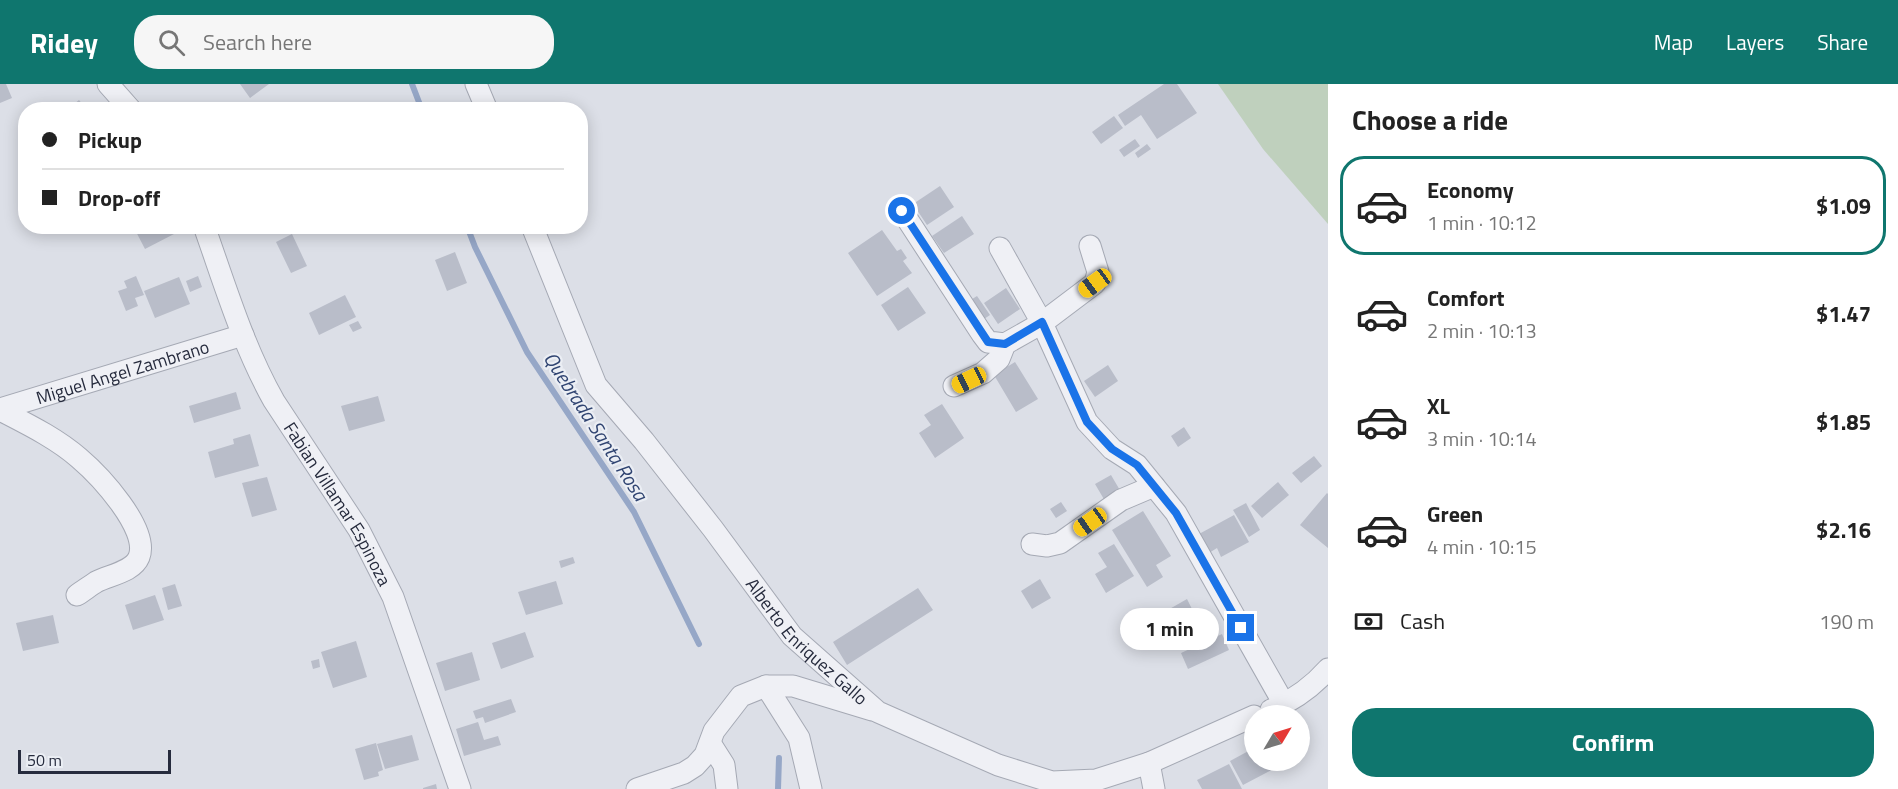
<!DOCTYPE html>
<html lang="en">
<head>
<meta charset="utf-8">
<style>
  :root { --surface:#fff; --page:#f6f6f6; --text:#222; --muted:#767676; --line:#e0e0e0; --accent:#0f766e }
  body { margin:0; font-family:"Titillium Web",sans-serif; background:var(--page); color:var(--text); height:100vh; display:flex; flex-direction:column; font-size:22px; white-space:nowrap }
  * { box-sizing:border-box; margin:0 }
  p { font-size:20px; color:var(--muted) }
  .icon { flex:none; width:33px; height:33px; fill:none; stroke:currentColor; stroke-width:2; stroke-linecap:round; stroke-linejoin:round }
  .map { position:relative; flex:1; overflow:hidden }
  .side { display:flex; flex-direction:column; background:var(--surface); width:570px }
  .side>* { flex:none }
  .banner { position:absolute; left:18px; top:18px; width:570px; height:132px; border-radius:24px; box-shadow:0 3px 15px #0003; display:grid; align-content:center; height:132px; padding:0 24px; background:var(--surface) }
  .needle { width:39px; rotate:52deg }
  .tools { position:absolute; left:1244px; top:621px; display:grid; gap:12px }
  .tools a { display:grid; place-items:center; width:66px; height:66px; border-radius:50%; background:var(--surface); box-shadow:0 3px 15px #0003; font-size:30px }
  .scale { position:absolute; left:18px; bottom:15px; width:153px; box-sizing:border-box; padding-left:6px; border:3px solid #262b3d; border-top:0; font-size:16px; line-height:21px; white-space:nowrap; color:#262b3d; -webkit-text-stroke:4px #ebeef4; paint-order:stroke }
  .end { position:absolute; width:27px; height:27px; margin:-14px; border:8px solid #1a73e8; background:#fff; box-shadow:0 0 0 3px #fff }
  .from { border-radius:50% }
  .bubble { position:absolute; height:42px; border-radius:21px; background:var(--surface); box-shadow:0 3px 15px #0003; font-size:20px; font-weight:700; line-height:42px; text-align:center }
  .car { position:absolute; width:18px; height:36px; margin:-18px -9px; border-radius:8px; box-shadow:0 0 4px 2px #0007; background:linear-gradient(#f5c518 24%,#345 0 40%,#f5c518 0 76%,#345 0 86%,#f5c518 0) }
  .banner b { display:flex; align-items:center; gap:21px; height:57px; font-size:22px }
  .banner b+b { border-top:2px solid var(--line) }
  .banner i { width:15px; height:15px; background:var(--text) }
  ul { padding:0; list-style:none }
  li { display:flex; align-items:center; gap:18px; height:99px; margin:0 12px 9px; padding:0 12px; border:3px solid transparent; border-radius:24px }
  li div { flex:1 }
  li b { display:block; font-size:22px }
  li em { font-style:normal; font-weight:700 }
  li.on { border-color:var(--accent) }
  li>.icon { width:54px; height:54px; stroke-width:1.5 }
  h2 { padding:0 24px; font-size:27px; line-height:72px }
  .pay { display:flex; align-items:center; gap:15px; height:66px; padding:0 24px; font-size:22px }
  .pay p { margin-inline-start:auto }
  .cta { display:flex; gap:12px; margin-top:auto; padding:12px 24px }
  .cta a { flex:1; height:69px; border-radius:24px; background:var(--accent); color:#fff; font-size:24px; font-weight:700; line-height:69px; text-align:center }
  header { display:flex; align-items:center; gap:36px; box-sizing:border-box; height:84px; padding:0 30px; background:var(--accent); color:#fff }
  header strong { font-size:28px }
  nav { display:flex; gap:33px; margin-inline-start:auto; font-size:21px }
  .search { width:420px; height:54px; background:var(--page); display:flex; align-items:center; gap:15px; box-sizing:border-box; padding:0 21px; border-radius:24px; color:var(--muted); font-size:22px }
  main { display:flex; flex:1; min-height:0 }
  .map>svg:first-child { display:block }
  .green { fill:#bfd0bd }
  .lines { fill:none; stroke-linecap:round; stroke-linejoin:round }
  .stream { stroke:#96a7c7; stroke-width:6 }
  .building { fill:#b9bdc9 }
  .minor-casing { stroke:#a5a9b4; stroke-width:23 }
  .minor { stroke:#eff0f5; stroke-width:21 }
  .route { stroke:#1a73e8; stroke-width:8 }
  .labels { text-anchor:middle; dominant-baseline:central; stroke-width:4.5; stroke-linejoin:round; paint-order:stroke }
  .street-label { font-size:18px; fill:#262b3d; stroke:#ebeef4 }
  .water-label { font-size:20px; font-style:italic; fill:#304471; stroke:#ebeef4 }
</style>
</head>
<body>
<header>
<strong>Ridey</strong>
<div class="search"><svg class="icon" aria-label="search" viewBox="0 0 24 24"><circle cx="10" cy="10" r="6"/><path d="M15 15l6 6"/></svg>Search here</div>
<nav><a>Map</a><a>Layers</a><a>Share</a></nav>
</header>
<main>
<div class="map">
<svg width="1328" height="705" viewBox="0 0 1328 705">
  <rect width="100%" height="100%" fill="#dcdfe7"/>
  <path class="green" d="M1218 0H1328V140L1263 65Z"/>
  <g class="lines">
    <path class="stream" d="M412 0 422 26
      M467 142 475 163 527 268 634 428 699 560
      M778 705 779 674"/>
  </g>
  <path class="building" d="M0 0H6L12 14 0 19Z
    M240 0H269L250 14Z
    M1164 0H1177L1197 29 1157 55 1141 31 1125 42 1118 31Z
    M79 16 87 26H67Z
    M1114 32 1123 44 1101 60 1092 48Z
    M1135 55 1140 62 1124 73 1119 66Z
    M1147 60 1151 65 1138 74 1135 69Z
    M940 102 954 123 927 141 913 120Z
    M962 132 974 150 944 169 932 152Z
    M133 142H170L174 150 145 165Z
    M882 146 897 167 901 165 907 174 903 177 912 189 877 212 848 169Z
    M292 150 307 182 291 189 276 158Z
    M455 168 467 199 447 207 435 176Z
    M136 192 144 211 135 214 138 222 126 227 118 207 127 204 124 197Z
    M198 192 202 203 190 208 186 197Z
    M179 193 190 220 155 234 144 207Z
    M908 203 926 229 898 247 881 221Z
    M1006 204 1020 225 998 240 984 219Z
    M345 211 356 233 319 251 309 229Z
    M977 212 990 231 981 237 969 217Z
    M358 237 362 244 353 248 349 241Z
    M1015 278 1038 315 1016 328 994 291Z
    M1108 281 1118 297 1095 313 1084 297Z
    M236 308 241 325 194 339 189 322Z
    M378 312 385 337 349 347 341 322Z
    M942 320 964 354 935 374 919 349 931 341 924 331Z
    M1184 343 1191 354 1178 363 1171 352Z
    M250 350 259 382 215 394 208 368 234 360 233 355Z
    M1314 372 1322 382 1301 399 1292 389Z
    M1111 391 1121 408 1105 417 1095 400Z
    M267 393 277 426 252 433 242 399Z
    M1278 398 1289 411 1262 434 1251 422Z
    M1327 409 1328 410V464L1300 441Z
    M1061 418 1067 427 1056 434 1050 425Z
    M1246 419 1260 446 1249 453 1233 426Z
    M1143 427 1171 472 1156 481 1163 493 1147 503 1112 446Z
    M1234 431 1249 458 1221 473 1217 464 1209 469 1199 450Z
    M1114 460 1134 492 1106 509 1095 490 1107 483 1098 469Z
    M573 473 575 479 561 484 559 477Z
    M1040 495 1051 514 1032 525 1021 507Z
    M556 497 563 520 526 531 518 508Z
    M175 500 182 522 168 526 162 504Z
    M918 504 933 526 847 581 833 558Z
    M155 511 164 536 133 546 125 521Z
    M1187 515 1194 529 1174 541 1166 527Z
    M53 531 59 559 23 567 16 539Z
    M525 548 534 573 501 585 492 559Z
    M1222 550 1229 566 1188 585 1181 569Z
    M356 557 367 593 333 604 321 568Z
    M472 568 480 596 445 607 436 579Z
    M319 575 320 583 313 585 311 577Z
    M511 615 516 628 485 639 483 633 476 635 473 627Z
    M478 638 484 656 498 652 501 661 464 672 456 645Z
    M412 651 419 676 385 685 377 660Z
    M376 659 383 686 378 688 379 692 364 696 355 665Z
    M1254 664V676H1273L1277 683 1243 701 1230 677Z
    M1229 680 1242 705H1202L1197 696Z
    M436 700 437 705H423V704Z"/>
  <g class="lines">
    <g class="minor-casing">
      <g id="minor">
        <path d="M108 0 131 26"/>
        <path d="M476 0 487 26"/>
        <path d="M902 127 982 250 988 258 1005 260"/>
        <path id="s1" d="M204 142C225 201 243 262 274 317L359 446 393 513 460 705"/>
        <path id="s2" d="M532 142 596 301 644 357 713 445 792 552 878 628 998 681 1052 698 1096 696 1149 679 1254 632"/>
        <path d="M1000 164 1042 239 1087 338 1112 365 1137 381 1176 429 1284 620"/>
        <path d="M954 302 983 289 999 275 1005 260 1042 239 1095 199 1098 188 1090 162"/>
        <path id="s3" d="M0 325 243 251"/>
        <path d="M0 326C27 340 56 354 79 374 99 391 150 445 139 473 133 488 109 491 96 498 90 502 83 507 77 511"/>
        <path d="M1032 460 1047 462 1060 459 1121 416 1154 402"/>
        <path d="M766 602 799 654 811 705"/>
        <path d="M1271 626C1292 617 1313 602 1328 585"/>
        <path d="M710 659 724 681 727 705"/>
        <path d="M1149 679 1154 705"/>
        <path d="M637 705 684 689 695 682 705 671 714 647 741 612 766 602H793L872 626"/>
      </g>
    </g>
    <use href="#minor" class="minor"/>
  </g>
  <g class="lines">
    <path class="route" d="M902 127 988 258 1005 260 1042 238 1087 338 1112 365 1137 381 1176 429 1241 544"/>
  </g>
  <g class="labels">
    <g class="street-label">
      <text stroke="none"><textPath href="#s3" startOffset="128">Miguel Angel Zambrano</textPath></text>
      <text stroke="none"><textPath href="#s1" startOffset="310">Fabian Villamar Espinoza</textPath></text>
      <text stroke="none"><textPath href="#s2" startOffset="504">Alberto Enriquez Gallo</textPath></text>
    </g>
    <g class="water-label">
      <text transform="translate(596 342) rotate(57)">Quebrada Santa Rosa</text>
    </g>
  </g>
</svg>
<div class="tools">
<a><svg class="needle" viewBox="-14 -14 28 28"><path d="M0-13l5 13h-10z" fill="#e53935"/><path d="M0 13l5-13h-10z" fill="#767676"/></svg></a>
</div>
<div class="scale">50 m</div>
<i class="end from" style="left:902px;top:127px"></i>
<i class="end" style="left:1241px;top:544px"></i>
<div class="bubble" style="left:1120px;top:524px;width:99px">1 min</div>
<i class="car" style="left:1095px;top:199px;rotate:234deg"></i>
<i class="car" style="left:969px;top:296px;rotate:245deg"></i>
<i class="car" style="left:1090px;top:438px;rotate:235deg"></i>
<div class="banner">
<b><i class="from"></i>Pickup</b>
<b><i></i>Drop-off</b>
</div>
</div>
<section class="side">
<h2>Choose a ride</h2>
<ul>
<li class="on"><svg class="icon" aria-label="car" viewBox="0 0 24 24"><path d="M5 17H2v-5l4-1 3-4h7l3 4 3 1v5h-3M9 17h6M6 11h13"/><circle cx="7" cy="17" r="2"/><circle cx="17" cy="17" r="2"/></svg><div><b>Economy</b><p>1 min · 10:12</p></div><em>$1.09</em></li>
<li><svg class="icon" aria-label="car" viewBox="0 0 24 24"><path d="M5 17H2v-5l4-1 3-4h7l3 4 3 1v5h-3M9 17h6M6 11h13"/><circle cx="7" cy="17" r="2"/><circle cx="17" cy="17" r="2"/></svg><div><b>Comfort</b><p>2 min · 10:13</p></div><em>$1.47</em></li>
<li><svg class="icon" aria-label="car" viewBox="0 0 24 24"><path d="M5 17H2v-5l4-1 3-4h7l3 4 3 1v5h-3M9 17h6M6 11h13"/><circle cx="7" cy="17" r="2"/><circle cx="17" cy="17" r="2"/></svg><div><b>XL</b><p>3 min · 10:14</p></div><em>$1.85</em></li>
<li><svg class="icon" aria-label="car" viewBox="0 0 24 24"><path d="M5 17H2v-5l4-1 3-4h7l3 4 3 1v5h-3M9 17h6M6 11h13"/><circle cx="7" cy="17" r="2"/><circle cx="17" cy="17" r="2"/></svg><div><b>Green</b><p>4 min · 10:15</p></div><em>$2.16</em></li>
</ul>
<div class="pay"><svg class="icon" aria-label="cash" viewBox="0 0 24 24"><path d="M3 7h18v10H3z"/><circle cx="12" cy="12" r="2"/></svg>Cash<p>190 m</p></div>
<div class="cta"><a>Confirm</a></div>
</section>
</main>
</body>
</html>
